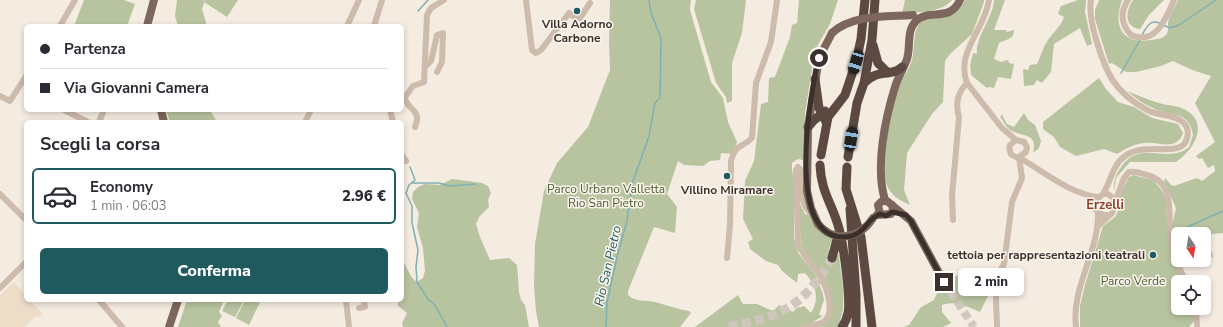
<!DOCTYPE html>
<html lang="it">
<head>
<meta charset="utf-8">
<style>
  :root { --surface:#fff; --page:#f7f7f7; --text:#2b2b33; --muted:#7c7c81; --line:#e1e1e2; --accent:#1f5a5e }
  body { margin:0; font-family:"Nunito Sans",sans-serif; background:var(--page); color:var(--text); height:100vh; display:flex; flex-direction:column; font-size:15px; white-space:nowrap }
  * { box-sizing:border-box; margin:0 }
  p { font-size:13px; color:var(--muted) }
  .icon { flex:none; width:22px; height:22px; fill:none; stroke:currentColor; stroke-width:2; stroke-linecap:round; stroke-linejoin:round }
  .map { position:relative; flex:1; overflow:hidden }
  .side { position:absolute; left:24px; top:120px; width:380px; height:182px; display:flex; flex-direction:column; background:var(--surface); border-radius:6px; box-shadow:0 2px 6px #0003 }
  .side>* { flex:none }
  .guide { position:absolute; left:24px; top:24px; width:380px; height:88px; border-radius:6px; box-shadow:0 2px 6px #0003; display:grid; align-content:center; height:88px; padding:0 16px; background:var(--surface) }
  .needle { width:26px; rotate:168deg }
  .tools { position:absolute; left:1171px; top:227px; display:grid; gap:8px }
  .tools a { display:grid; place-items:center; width:40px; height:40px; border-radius:6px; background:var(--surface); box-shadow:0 2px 6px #0003; font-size:20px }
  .end { position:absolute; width:18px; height:18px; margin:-9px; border:5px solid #3b302b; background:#fff; box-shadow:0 0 0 2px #fff }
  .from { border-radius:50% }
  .bubble { position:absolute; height:28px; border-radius:6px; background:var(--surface); box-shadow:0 2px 6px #0003; font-size:13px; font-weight:800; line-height:28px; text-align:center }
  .car { position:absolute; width:12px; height:24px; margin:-12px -6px; border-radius:5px; box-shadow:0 0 3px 1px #0007; background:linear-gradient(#222 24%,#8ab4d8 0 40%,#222 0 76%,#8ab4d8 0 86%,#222 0) }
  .guide b { display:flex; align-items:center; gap:14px; height:38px; font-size:15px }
  .guide b+b { border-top:1px solid var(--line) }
  .guide i { width:10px; height:10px; background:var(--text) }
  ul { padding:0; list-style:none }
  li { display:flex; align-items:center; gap:12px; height:56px; margin:0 8px 6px; padding:0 8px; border:2px solid transparent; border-radius:6px }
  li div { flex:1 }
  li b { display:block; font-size:15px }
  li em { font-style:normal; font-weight:800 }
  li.current { border-color:var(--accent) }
  li>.icon { width:36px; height:36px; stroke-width:1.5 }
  h2 { padding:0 16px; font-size:18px; line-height:48px }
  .action { display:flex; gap:8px; margin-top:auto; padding:8px 16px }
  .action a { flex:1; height:46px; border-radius:6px; background:var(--accent); color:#fff; font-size:16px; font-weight:800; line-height:46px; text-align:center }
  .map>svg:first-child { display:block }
  .green { fill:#b8c4a0 }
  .plaza { fill:#ecdcc8 }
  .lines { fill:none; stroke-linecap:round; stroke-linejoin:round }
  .stream { stroke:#7fb0b2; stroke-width:1.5 }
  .major-tunnel { stroke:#cfc6bd; stroke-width:8; stroke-dasharray:8 4; stroke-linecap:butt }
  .highway-tunnel { stroke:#cfc6bd; stroke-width:9; stroke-dasharray:9 4.5; stroke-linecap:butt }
  .minor { stroke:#cdbbac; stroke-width:6 }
  .major { stroke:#7d675c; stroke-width:8 }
  .highway { stroke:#5c4a42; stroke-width:9 }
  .major-bridge { stroke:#7d675c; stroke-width:8 }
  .route { stroke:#3b302b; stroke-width:5 }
  .poi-dot { fill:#1f5a5e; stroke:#fbf5ee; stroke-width:1.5 }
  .labels { text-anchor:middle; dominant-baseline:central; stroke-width:3; stroke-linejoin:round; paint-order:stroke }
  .poi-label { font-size:12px; font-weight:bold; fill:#3b302b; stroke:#fbf5ee }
  .park-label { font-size:12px; fill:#4a5a2e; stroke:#fbf5ee }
  .neighbourhood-label { font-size:13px; font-weight:bold; fill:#8c3b22; stroke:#fbf5ee }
  .water-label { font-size:13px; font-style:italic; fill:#1f5a5e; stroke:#fbf5ee }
</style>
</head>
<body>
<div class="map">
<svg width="1223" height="327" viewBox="0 0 1223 327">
  <rect width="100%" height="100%" fill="#f4ebe1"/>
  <path class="green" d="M84 0H124L135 4 127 26H74Z
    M177 0H205L202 9 207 26H178L175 16Z
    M206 0H238L227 17 204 2Z
    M610 0H691L690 10 711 82 723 98 728 122 737 142 732 154 721 153 720 160 710 161 703 166 684 165 678 161 667 194 677 207 675 233 654 227 628 291V295C635 302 646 300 655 302 667 305 677 309 689 311L691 313 680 327H539L536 311 534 286 535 244 544 191 557 163 588 127 610 70 609 41Z
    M696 0H746L742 33 732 63V101L727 103 726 97 716 83 694 9Z
    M799 0H838L830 24 815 50 805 113 803 160 798 159 792 163V170L796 190 794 207V238L798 253 815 274 823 294 824 300 819 315 823 316 804 327H695L738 295 743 304H757L773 311 779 305 793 312 797 308 804 306 811 313C820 299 816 285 805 273L798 274 797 283 782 271 778 265 766 261 750 249 748 242 753 239 743 219 745 181 754 161 761 104 768 102 769 78 775 77 790 37 792 25 797 23Z
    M905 0H952C941 13 918 12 902 13Z
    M965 0H984V2L972 34 950 54 945 61 943 102 932 114 907 153 904 190 910 205C899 200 890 195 886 183 882 168 890 104 896 89 901 79 909 71 912 60 915 49 912 34 919 24 929 12 954 24 965 0Z
    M994 0H1005L994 30H1006L1007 32 1014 30C1014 40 1006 39 999 43L994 59 1001 62 1008 60 1009 63 1014 64 1011 79 998 77 994 88 989 87 987 88 971 75 970 65 973 53 977 54C975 37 993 18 994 0Z
    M1078 0H1086L1085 12 1092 44 1087 46 1080 28 1054 44 1051 72 1042 83 1037 80 1034 85 1024 86 1023 69 1028 70 1030 65 1037 64C1041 56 1043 47 1048 40 1053 32 1061 27 1064 17L1058 14 1061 6Z
    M1099 0H1122C1113 25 1121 45 1151 40 1157 39 1162 39 1166 35 1169 31 1168 27 1168 23 1169 15 1175 7 1178 0H1223V233L1212 234 1207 238 1213 256 1212 258 1204 247V234H1178V239L1173 237 1172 226 1176 208 1164 181 1165 178 1171 185 1174 186 1197 178 1202 181 1215 171 1214 165 1208 168 1202 158 1199 159 1196 156 1215 142 1195 103 1211 76 1192 70 1173 61 1161 66 1136 72H1126L1112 63 1109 64 1095 19V10Z
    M1133 0H1164L1149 15 1140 29C1123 27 1126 10 1133 0Z
    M1099 78 1106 89 1118 102 1134 107 1152 118 1178 124 1183 133C1176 152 1159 141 1144 143 1134 144 1125 149 1117 154L1104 149 1076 156 1060 147 1054 137 1043 129V122Z
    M1127 91C1138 95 1148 100 1159 103 1168 106 1178 105 1186 110 1210 124 1193 151 1176 162H1130L1116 178 1114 191C1113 183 1115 177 1119 170 1139 136 1166 166 1189 147L1193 135C1189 110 1171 117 1153 108 1143 104 1135 97 1127 91Z
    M166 110H210L217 122H170Z
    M1024 113 1028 120 1035 125 1041 141 1039 148 1033 153C1038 133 1024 137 1012 131 1007 129 1003 121 1000 116L1002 115 1007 124 1014 127Z
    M1133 175 1153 180 1160 188 1166 198 1167 222 1184 282H1178V308H1193L1195 320 1189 327H1080V306L1085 285 1103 226 1115 217 1120 208 1119 198 1128 178Z
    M452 179 482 183 488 186 491 193 488 200 489 207 479 217 476 224 480 237 490 260 509 258 517 265 519 292 521 300 525 305 529 327H403L402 323 407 313 398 306V302L402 300V260C408 267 409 277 417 282L423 278 425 271 423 248 417 227 419 213 412 199 413 192 418 187 425 184 440 185Z
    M800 204 805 214 809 215 833 239 829 248V259L839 255C841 278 849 307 837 327H817L825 324 829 320 830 300 802 248 799 221Z
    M979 272 993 276 996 280 980 312C968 307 955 300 942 305V312L951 323 943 327H904L909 325 921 307 934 300 940 287 958 275Z
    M187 300H224L219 312 222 316 218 322 221 327H178Z
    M228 300H244L235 317 222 311Z
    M245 300H261L249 325 236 318Z"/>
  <path class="plaza" d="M14 282 26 296V300H30L43 314 39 318 36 316 24 327H0V295Z"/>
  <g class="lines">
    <path class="stream" d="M418 11 428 0
      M1163 25 1170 28 1179 25 1216 0
      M1142 35C1146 28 1150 19 1159 23
      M1121 73 1140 40
      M410 167 415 180 409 185 406 193 412 206V223L418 250 416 267 417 282 428 299 435 305 447 327
      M412 183H439L450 186 476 184
      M1183 229 1223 211
      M606 327 607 302 618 253 627 221 632 184 649 136 655 103 660 98 661 38 651 13 649 0"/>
    <path class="major-tunnel" d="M944 282 974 327"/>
    <path class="highway-tunnel" d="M729 327C746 322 765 320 780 312 804 301 819 280 832 258"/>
    <path class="minor" d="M526 0 532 50 536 53 541 50 569 13 576 18H580L590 3
      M989 0C985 29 955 53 967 83L1002 128 1016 140
      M1091 0C1089 13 1092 26 1096 39 1106 73 1114 92 1147 110 1158 116 1175 114 1184 123 1189 128 1189 137 1185 143 1176 156 1144 142 1125 156 1112 165 1111 182 1103 194
      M1128 0C1120 12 1121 24 1131 35 1156 46 1166 18 1174 0
      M60 26 75 0
      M347 26 359 0
      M374 26 382 0
      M425 67 431 61 437 35 443 33 442 62 437 72
      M0 96 10 101 26 76
      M64 110 88 122
      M390 110 393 122
      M99 122 104 110
      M305 122 311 110
      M415 127C423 108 406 111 405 97L413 86 424 82 427 15 431 8 444 0
      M402 155 406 161
      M1019 157 1026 152 1027 147 1024 142 1016 140 1010 145C1009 149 1009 151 1011 154 1015 158 1021 158 1025 161 1048 175 1070 193 1097 197
      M0 194 26 220
      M1115 202 1124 178 1129 172C1135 171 1141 173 1147 175 1177 183 1167 216 1171 239 1173 254 1179 268 1186 282
      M953 220 952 196 959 117C955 104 957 93 967 83
      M1098 226 1112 213 1115 206 1113 198 1108 194H1103L1095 201V209L1103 215H1108
      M727 258 730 225 731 161C736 143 741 149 752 138L756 83 771 42 777 0
      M0 288 26 262
      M99 300 122 327
      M346 300 349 327
      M359 308 365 307 364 300
      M1196 308 1197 327
      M805 327C810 325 818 325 823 322 836 314 827 288 821 278 814 265 803 257 798 244L796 170 798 167 801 170C802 187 798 204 813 215
      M997 327C997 308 992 280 1004 264L1012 202 1022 178 1019 157
      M1076 327C1071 287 1099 252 1098 213"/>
    <path class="major" d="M147 26 154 0
      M161 110 164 122
      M885 200C875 168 885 119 895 87 898 77 904 68 907 59 911 46 906 31 916 21 929 8 950 23 960 0
      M880 214 878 205 882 201H887L911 221 944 282
      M877 215 891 214 893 210 892 205
      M818 224 811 208 807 191 808 127 819 58 832 33
      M169 327 178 300"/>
    <path class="highway" d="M873 45 878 63 888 73
      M815 79 819 108 826 122
      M864 83C880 67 890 78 902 67
      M808 127 813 121 825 111
      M821 155 828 117 845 95 856 62 861 39 865 0
      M848 157 857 103 864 83 872 40 875 0
      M820 165C821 191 831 202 838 225 843 240 851 299 848 313 847 318 845 323 842 327
      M847 167 846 189 861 237 872 327
      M850 209 856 294V327
      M832 258 838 236"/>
    <path class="major-bridge" d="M832 33C852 14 887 17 913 15
      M818 224C834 243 860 239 873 218"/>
  </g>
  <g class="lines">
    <path class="route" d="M819 58C810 93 785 236 843 237 865 237 865 220 880 214L886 216 892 212 906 215 911 221 944 282"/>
  </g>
  <g class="poi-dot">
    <circle cx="577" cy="11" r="4"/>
    <circle cx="727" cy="176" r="4"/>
    <circle cx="1153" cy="255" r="4"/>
  </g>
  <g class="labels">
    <g class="poi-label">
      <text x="577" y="24">Villa Adorno<tspan x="577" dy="14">Carbone</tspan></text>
      <text x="727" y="190">Villino Miramare</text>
      <text x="1145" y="255" text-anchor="end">tettoia per rappresentazioni teatrali</text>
    </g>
    <g class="park-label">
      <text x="606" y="189">Parco Urbano Valletta<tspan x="606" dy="14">Rio San Pietro</tspan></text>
      <text x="1133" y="281">Parco Verde</text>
    </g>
    <g class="neighbourhood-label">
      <text x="1105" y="205">Erzelli</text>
    </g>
    <g class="water-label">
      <text transform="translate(608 266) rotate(-77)">Rio San Pietro</text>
    </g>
  </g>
</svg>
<div class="tools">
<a><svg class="needle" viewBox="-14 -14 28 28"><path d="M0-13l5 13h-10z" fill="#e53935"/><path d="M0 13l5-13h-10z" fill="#7c7c81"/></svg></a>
<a><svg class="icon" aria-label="locate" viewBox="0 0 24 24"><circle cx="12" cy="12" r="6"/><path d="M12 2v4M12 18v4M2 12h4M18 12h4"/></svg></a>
</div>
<i class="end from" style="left:819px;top:58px"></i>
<i class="end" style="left:944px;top:282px"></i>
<div class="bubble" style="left:958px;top:268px;width:66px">2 min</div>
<i class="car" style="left:856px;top:62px;rotate:197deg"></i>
<i class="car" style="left:851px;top:139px;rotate:9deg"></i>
<div class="guide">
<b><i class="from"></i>Partenza</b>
<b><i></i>Via Giovanni Camera</b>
</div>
<section class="side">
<h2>Scegli la corsa</h2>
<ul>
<li class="current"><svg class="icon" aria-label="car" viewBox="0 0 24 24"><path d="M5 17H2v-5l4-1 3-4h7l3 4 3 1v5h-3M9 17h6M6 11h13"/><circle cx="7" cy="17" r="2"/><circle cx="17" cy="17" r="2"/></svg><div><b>Economy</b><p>1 min · 06:03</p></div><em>2.96 €</em></li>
</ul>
<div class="action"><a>Conferma</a></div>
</section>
</div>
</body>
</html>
